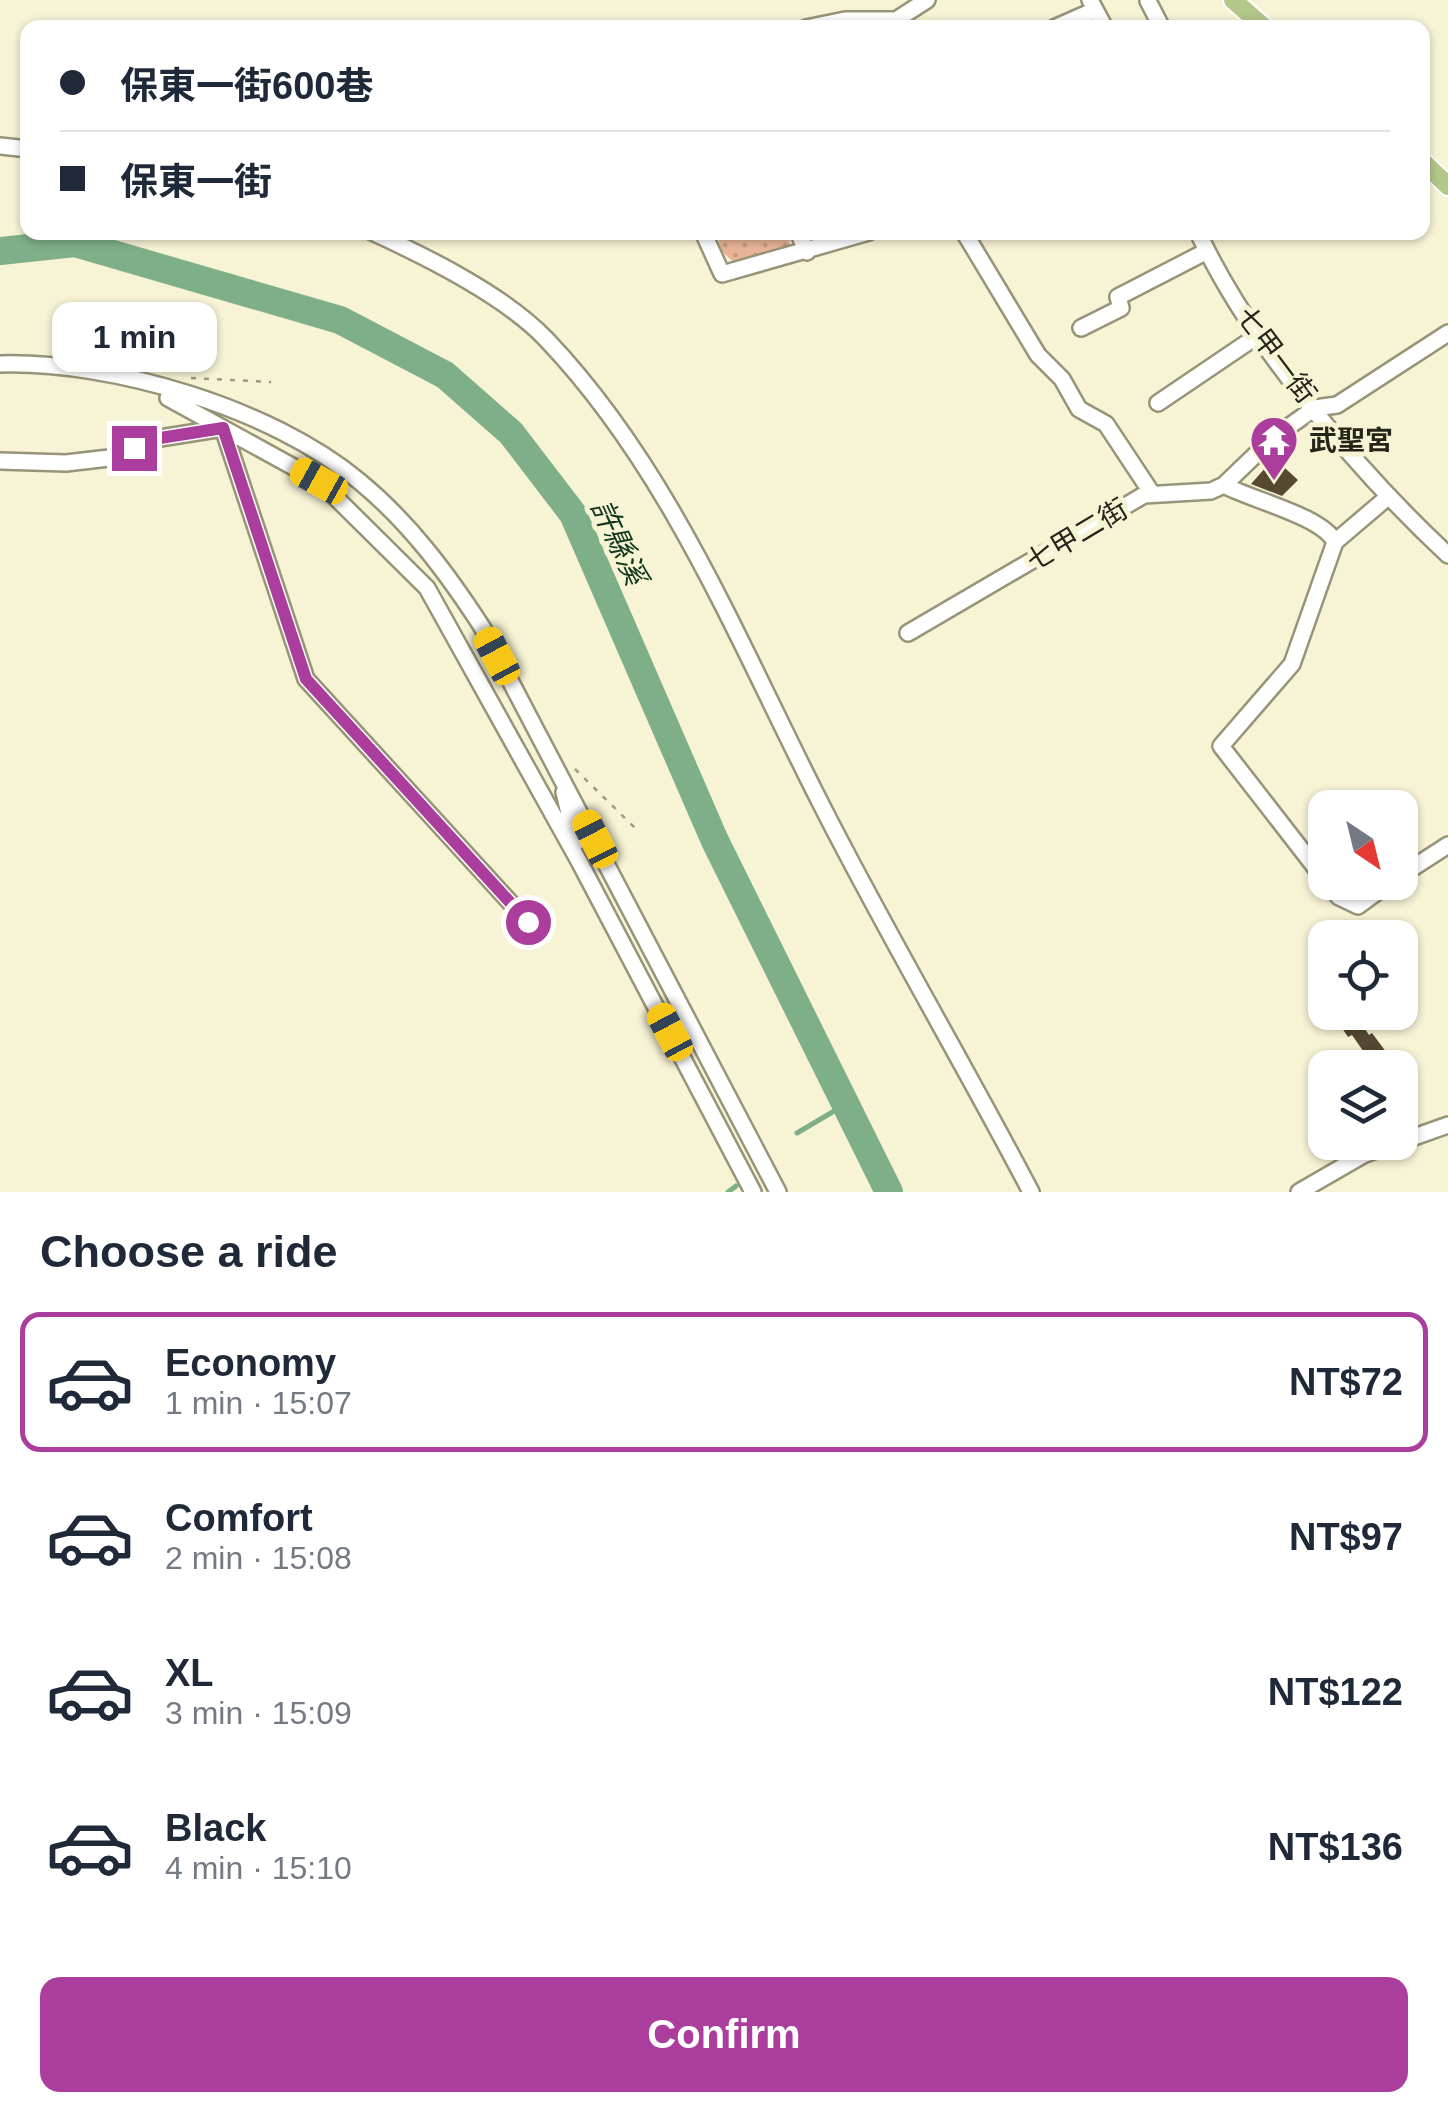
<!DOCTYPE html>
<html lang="en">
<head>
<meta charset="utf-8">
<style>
  :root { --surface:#fff; --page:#f6f6f7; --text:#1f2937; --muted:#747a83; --line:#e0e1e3; --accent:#ab3e9c }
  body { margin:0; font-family:Helvetica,"Noto Sans TC",sans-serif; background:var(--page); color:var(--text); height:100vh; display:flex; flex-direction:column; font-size:38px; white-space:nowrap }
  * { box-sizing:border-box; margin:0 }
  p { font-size:32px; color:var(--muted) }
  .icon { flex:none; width:55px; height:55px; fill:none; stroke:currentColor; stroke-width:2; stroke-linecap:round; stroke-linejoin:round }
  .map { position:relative; height:1192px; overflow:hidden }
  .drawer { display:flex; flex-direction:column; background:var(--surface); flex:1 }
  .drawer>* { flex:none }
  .banner { position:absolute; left:20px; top:20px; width:1410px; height:220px; border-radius:20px; box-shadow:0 2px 8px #0004; display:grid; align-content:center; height:220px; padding:0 40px; background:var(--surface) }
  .needle { width:65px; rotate:145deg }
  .fabs { position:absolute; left:1308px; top:790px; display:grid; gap:20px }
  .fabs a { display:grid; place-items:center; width:110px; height:110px; border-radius:20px; background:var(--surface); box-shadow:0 2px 8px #0004; font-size:50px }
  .end { position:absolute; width:45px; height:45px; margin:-22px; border:12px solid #ab3e9c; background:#fff; box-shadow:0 0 0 5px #fff }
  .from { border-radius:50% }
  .bubble { position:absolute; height:70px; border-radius:20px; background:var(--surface); box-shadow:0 2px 8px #0004; font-size:32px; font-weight:700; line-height:70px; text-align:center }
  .car { position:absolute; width:30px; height:60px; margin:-30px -15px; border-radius:12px; box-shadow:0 0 8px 2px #0007; background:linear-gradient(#f5c518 24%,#345 0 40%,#f5c518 0 76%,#345 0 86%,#f5c518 0) }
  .banner b { display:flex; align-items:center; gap:35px; height:95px; font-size:38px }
  .banner b+b { border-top:2px solid var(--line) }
  .banner i { width:25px; height:25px; background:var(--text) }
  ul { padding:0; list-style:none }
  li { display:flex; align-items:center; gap:30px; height:140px; margin:0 20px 15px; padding:0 20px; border:5px solid transparent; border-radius:20px }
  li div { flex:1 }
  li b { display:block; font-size:38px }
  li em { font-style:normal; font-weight:700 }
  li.current { border-color:var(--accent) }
  li>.icon { width:90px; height:90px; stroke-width:1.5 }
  h2 { padding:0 40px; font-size:45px; line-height:120px }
  .cta { display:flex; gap:20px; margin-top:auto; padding:20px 40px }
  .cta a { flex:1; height:115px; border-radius:20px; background:var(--accent); color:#fff; font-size:40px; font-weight:700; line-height:115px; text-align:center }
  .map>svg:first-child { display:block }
  .park { fill:url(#park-dots) }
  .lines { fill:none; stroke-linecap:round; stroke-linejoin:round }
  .stream { stroke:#7eaf88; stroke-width:5 }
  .river { stroke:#7eaf88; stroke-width:28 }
  .building { fill:#574832 }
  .minor-casing { stroke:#989478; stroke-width:20 }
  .major-casing { stroke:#fff; stroke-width:22 }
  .path { stroke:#9c9984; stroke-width:2.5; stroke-dasharray:5 8; stroke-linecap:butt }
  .minor { stroke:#fff; stroke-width:15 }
  .major { stroke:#b3c789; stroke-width:18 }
  .route { stroke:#ab3e9c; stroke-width:12 }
  .labels { text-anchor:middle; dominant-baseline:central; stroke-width:10; stroke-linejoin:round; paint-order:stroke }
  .street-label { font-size:28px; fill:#252419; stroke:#f7f3d5 }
  .poi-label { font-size:28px; font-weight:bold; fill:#252419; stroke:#f7f3d5; text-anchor:start }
  .water-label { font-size:30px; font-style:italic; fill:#10371c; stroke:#f7f3d5 }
</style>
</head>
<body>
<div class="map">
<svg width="1448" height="1192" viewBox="0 0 1448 1192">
  <defs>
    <pattern id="park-dots" width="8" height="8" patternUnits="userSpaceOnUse" patternTransform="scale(2.5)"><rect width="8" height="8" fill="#e7b498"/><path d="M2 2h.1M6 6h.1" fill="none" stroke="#c69b82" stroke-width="1.8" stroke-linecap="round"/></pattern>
  </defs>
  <rect width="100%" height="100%" fill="#f7f3d5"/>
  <path class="park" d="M717 233H789L790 248 736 264 721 251Z"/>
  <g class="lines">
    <path class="stream" d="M109 232 119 256
      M797 1133 846 1104
      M728 1192 736 1186"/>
    <path class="river" d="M0 251 75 243 340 320 445 375 511 433 573 514 715 841 889 1192"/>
  </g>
  <path class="building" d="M1274 458 1298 480 1282 496 1251 484Z
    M1357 1017 1369 1035 1372 1033 1398 1068H1375L1352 1035 1348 1037 1342 1028Z"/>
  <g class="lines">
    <g class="minor-casing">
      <path id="minor" d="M1090 0 1105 28
        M1148 1 1162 28
        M806 28 845 20H896L927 0
        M1054 28 1095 10
        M0 146 28 149
        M372 232C427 257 504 295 546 339 671 470 740 646 822 806 888 936 963 1062 1031 1192
        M703 232 722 274 869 232
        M798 232 807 252
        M964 232 1038 355 1062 379 1079 409 1106 424 1151 492
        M1198 232C1249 343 1359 472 1448 555
        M1081 328 1121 308 1118 297 1207 251
        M0 364C113 361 271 408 359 481 409 522 447 573 482 627L778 1192
        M171 389 168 398 319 481 427 588 580 863 753 1192
        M1158 403 1260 334
        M0 461 66 463 109 458 160 438 223 428 306 679 528 922
        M1224 485C1251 500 1322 516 1335 542L1292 664 1221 746 1325 880
        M1335 542 1389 496
        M908 633 1144 495 1211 491 1224 485 1274 437 1315 408 1337 405 1448 333
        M564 792 576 843
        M1400 876 1448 845
        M1327 882 1339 897 1358 906 1391 882
        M1400 1142 1448 1125
        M1299 1192 1363 1155 1398 1142"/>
    </g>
    <g class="major-casing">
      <path id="major" d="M1233 0 1265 28
        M1422 161 1448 186"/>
    </g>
    <path class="path" d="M191 378 271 382
      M575 769 638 831"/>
    <use href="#minor" class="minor"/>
    <use href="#major" class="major"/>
  </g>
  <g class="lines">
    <path class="route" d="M134 448 160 438 223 428 306 679 528 922"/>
  </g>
  <defs>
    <g id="temple-pin" transform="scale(2.5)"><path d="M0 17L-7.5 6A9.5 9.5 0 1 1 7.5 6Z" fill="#ab3e9c" stroke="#f7f3d5"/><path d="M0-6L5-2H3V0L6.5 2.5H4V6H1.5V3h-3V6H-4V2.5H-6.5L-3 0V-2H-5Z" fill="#fff"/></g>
  </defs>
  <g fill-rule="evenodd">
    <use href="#temple-pin" x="1274" y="440"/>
  </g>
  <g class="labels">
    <g class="street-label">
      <text transform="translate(1276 355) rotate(53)">七甲一街</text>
      <text transform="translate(1077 535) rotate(-31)">七甲二街</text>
    </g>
    <g class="poi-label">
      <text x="1309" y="440">武聖宮</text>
    </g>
    <g class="water-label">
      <text transform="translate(619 542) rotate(65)">許縣溪</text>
    </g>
  </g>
</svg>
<div class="fabs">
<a><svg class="needle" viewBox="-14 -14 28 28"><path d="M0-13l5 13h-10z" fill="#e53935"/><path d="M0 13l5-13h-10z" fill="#747a83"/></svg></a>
<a><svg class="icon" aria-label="locate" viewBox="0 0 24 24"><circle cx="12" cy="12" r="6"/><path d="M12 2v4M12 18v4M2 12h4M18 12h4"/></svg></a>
<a><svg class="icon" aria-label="layers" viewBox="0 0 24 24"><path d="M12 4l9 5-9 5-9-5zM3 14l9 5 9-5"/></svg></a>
</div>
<i class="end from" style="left:528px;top:922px"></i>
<i class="end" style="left:134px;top:448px"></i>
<div class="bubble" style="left:52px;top:302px;width:165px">1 min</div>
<i class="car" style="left:319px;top:481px;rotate:299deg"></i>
<i class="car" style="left:497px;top:656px;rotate:332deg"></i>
<i class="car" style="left:595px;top:839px;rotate:333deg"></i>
<i class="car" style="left:670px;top:1032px;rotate:332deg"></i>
<div class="banner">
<b><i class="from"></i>保東一街600巷</b>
<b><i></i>保東一街</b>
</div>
</div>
<section class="drawer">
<h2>Choose a ride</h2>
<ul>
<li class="current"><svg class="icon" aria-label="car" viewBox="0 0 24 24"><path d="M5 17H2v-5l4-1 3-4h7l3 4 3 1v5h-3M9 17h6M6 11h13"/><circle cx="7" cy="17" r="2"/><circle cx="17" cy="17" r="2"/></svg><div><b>Economy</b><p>1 min · 15:07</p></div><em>NT$72</em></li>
<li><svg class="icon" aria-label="car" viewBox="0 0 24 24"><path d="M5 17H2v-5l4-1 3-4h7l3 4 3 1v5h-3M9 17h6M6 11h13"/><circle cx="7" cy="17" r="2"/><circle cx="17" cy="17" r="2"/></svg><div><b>Comfort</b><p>2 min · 15:08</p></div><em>NT$97</em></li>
<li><svg class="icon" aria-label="car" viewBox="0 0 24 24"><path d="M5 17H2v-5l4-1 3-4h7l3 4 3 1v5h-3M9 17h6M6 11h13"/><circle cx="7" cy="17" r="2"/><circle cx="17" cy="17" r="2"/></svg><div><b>XL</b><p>3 min · 15:09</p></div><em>NT$122</em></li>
<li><svg class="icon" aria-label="car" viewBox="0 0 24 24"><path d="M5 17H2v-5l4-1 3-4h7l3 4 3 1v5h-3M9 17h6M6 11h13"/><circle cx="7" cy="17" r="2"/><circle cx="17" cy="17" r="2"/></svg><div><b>Black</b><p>4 min · 15:10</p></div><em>NT$136</em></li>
</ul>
<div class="cta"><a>Confirm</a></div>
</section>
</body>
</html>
